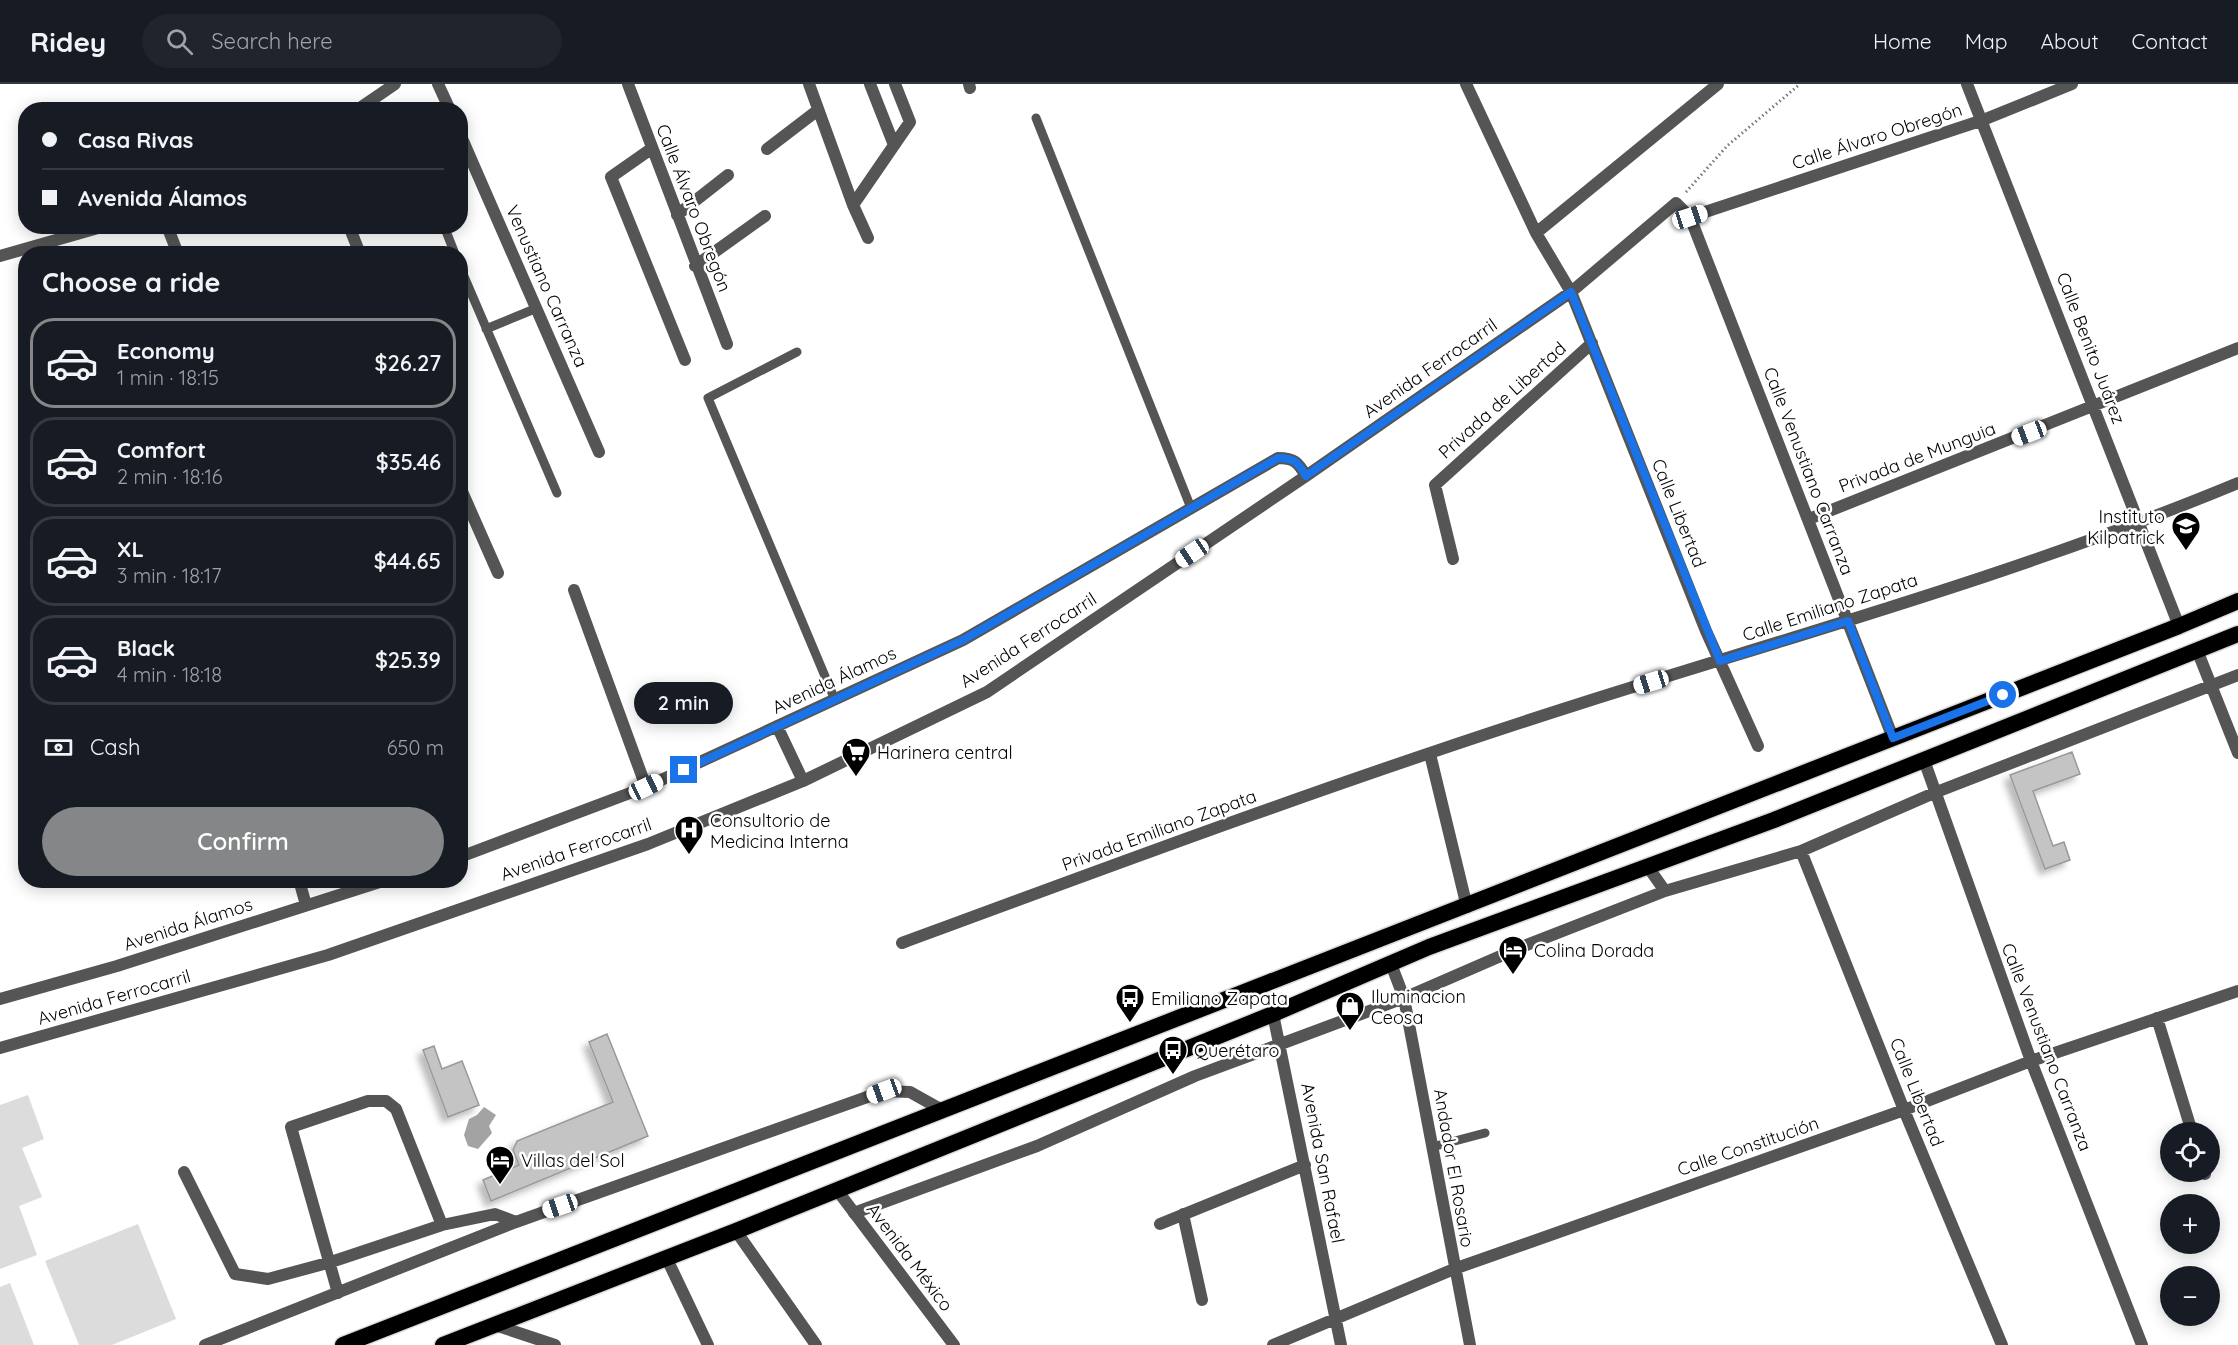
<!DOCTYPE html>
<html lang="en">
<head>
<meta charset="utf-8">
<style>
  :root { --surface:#171b24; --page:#20242c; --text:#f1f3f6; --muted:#9ea1a6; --line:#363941; --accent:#858687 }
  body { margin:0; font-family:Quicksand,sans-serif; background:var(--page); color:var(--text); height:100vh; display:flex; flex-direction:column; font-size:22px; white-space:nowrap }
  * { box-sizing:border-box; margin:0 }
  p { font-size:20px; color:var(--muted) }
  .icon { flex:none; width:33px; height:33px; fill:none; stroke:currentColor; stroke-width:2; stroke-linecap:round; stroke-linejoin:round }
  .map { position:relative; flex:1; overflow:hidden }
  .details { position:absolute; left:18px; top:162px; width:450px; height:642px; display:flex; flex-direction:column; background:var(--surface); border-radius:24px; box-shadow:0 3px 15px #0003 }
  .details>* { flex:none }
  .top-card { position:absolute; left:18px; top:18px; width:450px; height:132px; border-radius:24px; box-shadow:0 3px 15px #0003; display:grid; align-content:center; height:132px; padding:0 24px; background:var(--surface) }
  .fabs { position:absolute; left:2160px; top:1038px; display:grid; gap:12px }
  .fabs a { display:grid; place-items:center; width:60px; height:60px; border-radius:50%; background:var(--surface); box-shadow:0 3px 15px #0003; font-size:30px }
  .end { position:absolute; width:27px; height:27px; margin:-14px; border:8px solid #1a73e8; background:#fff; box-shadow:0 0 0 3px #fff }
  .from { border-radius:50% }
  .bubble { position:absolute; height:42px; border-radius:21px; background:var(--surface); box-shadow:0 3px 15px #0003; font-size:20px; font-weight:600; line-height:42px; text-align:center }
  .car { position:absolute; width:18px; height:36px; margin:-18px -9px; border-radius:8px; box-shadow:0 0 4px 2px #0007; background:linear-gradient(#fff 24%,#345 0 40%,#fff 0 76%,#345 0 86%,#fff 0) }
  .top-card b { display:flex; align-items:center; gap:21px; height:57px; font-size:22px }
  .top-card b+b { border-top:2px solid var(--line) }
  .top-card i { width:15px; height:15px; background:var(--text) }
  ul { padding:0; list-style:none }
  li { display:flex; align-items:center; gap:18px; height:90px; margin:0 12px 9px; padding:0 12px; border:3px solid var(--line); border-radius:24px }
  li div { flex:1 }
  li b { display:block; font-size:22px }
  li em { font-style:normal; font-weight:600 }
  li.active { border-color:var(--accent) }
  li>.icon { width:54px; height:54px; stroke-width:1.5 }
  h2 { padding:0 24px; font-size:27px; line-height:72px }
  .pay { display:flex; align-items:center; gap:15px; height:66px; padding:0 24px; font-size:22px }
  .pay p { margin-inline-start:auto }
  .action { display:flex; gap:12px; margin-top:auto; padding:12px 24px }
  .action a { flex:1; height:69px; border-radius:36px; background:var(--accent); color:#fff; font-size:24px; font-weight:600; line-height:69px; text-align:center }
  header { display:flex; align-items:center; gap:36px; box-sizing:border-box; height:84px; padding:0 30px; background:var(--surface); border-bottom:2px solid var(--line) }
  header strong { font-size:28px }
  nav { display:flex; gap:33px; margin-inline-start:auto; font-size:21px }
  .search { width:420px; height:54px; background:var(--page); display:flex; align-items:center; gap:15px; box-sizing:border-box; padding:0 21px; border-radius:33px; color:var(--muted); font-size:22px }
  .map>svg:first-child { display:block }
  .green { fill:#dcdcdc }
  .water { fill:#a3a3a3 }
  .building { fill:#c4c4c4; stroke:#999; stroke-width:1.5; filter:url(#shadow) }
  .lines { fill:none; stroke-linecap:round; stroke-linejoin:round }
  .trunk-casing { stroke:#dbdbdb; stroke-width:19 }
  .path { stroke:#777; stroke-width:3; stroke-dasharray:1.5 3; stroke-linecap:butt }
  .service { stroke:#555; stroke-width:9 }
  .minor { stroke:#555; stroke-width:12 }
  .tertiary { stroke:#555; stroke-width:12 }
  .trunk { stroke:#000; stroke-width:16 }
  .route { stroke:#1a73e8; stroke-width:8 }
  .labels { text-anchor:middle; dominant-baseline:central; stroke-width:5; stroke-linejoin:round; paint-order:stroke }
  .street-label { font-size:18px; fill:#000; stroke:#fff }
  .poi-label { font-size:18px; fill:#000; stroke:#fff; text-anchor:start }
</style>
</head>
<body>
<header>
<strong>Ridey</strong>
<div class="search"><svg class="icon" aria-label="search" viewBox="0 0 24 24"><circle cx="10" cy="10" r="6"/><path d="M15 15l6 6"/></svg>Search here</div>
<nav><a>Home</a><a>Map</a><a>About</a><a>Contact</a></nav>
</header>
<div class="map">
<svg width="2238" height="1261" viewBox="0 0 2238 1261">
  <defs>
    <filter id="shadow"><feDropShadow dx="-5.5" dy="5.5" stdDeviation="3" flood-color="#0004"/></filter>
  </defs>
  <rect width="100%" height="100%" fill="#fff"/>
  <path class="green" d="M28 1011 44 1055 22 1064 42 1113 19 1122 37 1171 0 1185V1021Z
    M138 1140 176 1235 112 1261H79L45 1177Z
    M10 1199 34 1261H0V1203Z"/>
  <path class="water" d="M484 1023 496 1031 489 1042 492 1049 478 1065 468 1062 464 1051 469 1035 477 1031Z"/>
  <path class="building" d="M2072 668 2080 690 2033 707 2053 762 2064 758 2070 776 2045 785 2010 691Z
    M607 950 648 1052 491 1117 483 1096 519 1081 513 1066 517 1057 613 1018 589 958Z
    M434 962 442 985 462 977 479 1021 448 1033 423 966Z"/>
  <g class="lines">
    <g class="trunk-casing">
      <path id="trunk" d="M343 1261 2179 542 2238 517
        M443 1261 736 1147 1273 930 1429 863 1774 736 2238 550"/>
    </g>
    <path class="path" d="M1686 108 1727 62 1800 0"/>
    <path class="service" d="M1036 34 1191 424
      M444 142 455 170
      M460 183 557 409
      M486 245 537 224
      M797 268 708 314 835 616
      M1432 1063 1485 1049"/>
    <path class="minor" d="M438 0 450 26
      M628 0 727 260
      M809 0 853 121 868 154
      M870 0 894 61
      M969 0 970 4
      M1466 0 1536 149 1571 208 1706 547 1758 662
      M1967 0 2179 542
      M357 26 395 0
      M460 50 599 368
      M651 65 611 93 685 276
      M767 65 818 26
      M853 121 910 38 895 0
      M677 131 728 91
      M1690 133 1983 36 2072 0
      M167 142 178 170
      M349 142 360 170
      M1536 149 1718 0
      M0 172 105 142
      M695 182 765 132
      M460 403 498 489
      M1809 435 2238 264
      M1453 475 1435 401 1592 259
      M574 506 646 703
      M2197 566 2238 669
      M777 642 803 697
      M1430 670 1467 823
      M1924 676 2031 977 2142 1261
      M1801 767 1904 1026 2002 1261
      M460 773 646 703 963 556 1278 374C1294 374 1298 378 1306 392
      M1648 783 1665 807 1801 767 1934 709 2238 591
      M299 796 306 821
      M902 859C1129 775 1355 691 1585 618 1804 549 2026 487 2238 399
      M1391 880 1404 914 1470 1261
      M0 915 117 882 386 796
      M1273 930 1341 1261
      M2157 934 2192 1048
      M0 964 328 871 648 760 803 697 987 608 1306 392 1571 208 1676 119 1690 133 1893 654
      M184 1088 235 1190 268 1195 331 1178 442 1141
      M2204 1088 2205 1090
      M854 1129 1037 1062 1195 992 1404 914 1519 864 1665 807
      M1183 1130 1202 1216
      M1160 1140 1305 1081
      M736 1147 816 1261
      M667 1175 708 1261
      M338 1209 291 1043 368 1017H386L396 1025 442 1141 495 1130 516 1138
      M498 1242 555 1261
      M205 1261 516 1138 884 1007 910 1008 944 1027
      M1273 1261 1454 1185 1904 1026 2031 977 2238 907"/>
    <path class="tertiary" d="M837 1106 954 1261"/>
    <use href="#trunk" class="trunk"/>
  </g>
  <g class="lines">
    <path class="route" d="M684 686 963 556 1278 374C1294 374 1298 378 1306 392L1571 208 1720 577 1848 537 1893 654 2003 611"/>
  </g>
  <defs>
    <g id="school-pin" transform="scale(1.5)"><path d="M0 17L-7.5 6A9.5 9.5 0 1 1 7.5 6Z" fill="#000" stroke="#fff"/><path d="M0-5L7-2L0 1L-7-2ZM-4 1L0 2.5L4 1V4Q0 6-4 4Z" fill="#fff"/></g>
    <g id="supermarket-pin" transform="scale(1.5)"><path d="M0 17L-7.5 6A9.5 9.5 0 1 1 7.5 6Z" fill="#000" stroke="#fff"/><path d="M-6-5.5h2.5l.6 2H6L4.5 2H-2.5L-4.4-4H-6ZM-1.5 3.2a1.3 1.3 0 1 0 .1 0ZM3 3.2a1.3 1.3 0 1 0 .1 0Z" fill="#fff"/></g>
    <g id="hospital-pin" transform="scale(1.5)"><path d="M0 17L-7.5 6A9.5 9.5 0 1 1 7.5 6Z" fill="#000" stroke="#fff"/><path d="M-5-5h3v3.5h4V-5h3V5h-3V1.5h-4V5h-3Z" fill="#fff"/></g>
    <g id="hotel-pin" transform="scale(1.5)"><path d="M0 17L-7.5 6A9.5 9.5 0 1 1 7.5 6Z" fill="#000" stroke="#fff"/><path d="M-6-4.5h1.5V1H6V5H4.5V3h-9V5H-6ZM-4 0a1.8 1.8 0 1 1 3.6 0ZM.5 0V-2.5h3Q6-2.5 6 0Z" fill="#fff"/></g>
    <g id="bus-pin" transform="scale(1.5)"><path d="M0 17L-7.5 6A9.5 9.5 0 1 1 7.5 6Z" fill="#000" stroke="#fff"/><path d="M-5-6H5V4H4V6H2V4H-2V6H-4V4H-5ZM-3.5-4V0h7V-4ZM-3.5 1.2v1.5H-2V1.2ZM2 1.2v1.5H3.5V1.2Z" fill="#fff"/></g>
    <g id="shop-pin" transform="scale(1.5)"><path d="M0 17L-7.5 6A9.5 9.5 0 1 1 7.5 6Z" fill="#000" stroke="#fff"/><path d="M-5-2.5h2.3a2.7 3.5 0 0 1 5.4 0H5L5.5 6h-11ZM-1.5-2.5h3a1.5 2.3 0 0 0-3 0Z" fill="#fff"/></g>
  </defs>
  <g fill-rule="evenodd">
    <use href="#school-pin" x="2186" y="442"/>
    <use href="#supermarket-pin" x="856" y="668"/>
    <use href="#hospital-pin" x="689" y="746"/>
    <use href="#hotel-pin" x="1513" y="866"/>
    <use href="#bus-pin" x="1130" y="914"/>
    <use href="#shop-pin" x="1350" y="922"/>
    <use href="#bus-pin" x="1173" y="966"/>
    <use href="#hotel-pin" x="500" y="1076"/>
  </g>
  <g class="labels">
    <g class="street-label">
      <text transform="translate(1877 52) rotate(-18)">Calle Álvaro Obregón</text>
      <text transform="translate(694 124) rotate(69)">Calle Álvaro Obregón</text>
      <text transform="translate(547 202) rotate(66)">Venustiano Carranza</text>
      <text transform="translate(2091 264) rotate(69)">Calle Benito Juárez</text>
      <text transform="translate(1430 284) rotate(-35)">Avenida Ferrocarril</text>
      <text transform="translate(1502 316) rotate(-42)">Privada de Libertad</text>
      <text transform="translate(1917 373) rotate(-21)">Privada de Munguia</text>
      <text transform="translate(1809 387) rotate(69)">Calle Venustiano Carranza</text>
      <text transform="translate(1679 429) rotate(68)">Calle Libertad</text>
      <text transform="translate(1830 523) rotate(-18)">Calle Emiliano Zapata</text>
      <text transform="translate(1028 556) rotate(-33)">Avenida Ferrocarril</text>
      <text transform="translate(834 596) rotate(-25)">Avenida Álamos</text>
      <text transform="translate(1159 746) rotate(-20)">Privada Emiliano Zapata</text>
      <text transform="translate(576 765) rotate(-19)">Avenida Ferrocarril</text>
      <text transform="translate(188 840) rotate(-18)">Avenida Álamos</text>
      <text transform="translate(114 913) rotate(-16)">Avenida Ferrocarril</text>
      <text transform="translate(2047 963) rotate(69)">Calle Venustiano Carranza</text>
      <text transform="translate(1917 1008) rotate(68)">Calle Libertad</text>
      <text transform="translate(1748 1062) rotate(-19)">Calle Constitución</text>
      <text transform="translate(1323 1079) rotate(79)">Avenida San Rafael</text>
      <text transform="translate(1454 1084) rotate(80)">Andador El Rosario</text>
      <text transform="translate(910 1173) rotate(53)">Avenida México</text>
    </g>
    <g class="poi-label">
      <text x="2165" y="432" text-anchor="end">Instituto<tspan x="2165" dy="21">Kilpatrick</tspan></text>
      <text x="877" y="668">Harinera central</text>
      <text x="710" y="736">Consultorio de<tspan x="710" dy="21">Medicina Interna</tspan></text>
      <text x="1534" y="866">Colina Dorada</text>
      <text x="1371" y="912">Iluminacion<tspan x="1371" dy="21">Ceosa</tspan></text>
      <text x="1151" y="914">Emiliano Zapata</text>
      <text x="1194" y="966">Querétaro</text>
      <text x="521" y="1076">Villas del Sol</text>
    </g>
  </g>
</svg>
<div class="fabs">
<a><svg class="icon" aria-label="locate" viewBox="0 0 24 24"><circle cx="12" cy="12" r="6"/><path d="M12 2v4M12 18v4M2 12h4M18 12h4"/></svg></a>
<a>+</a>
<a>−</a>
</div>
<i class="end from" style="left:2003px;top:611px"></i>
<i class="end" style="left:684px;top:686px"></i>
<div class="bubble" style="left:634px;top:598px;width:99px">2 min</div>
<i class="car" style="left:1690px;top:133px;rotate:72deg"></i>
<i class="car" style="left:2029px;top:349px;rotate:249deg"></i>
<i class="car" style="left:1192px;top:469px;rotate:236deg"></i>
<i class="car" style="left:1651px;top:598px;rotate:253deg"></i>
<i class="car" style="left:646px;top:703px;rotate:65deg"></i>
<i class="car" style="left:884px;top:1007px;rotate:250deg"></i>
<i class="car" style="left:560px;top:1122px;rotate:251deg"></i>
<div class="top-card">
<b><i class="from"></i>Casa Rivas</b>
<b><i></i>Avenida Álamos</b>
</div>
<section class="details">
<h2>Choose a ride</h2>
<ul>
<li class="active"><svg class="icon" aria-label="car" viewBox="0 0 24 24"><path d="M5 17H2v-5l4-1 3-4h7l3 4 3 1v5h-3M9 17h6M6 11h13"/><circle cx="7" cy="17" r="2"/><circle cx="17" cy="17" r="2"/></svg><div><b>Economy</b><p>1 min · 18:15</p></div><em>$26.27</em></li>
<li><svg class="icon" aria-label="car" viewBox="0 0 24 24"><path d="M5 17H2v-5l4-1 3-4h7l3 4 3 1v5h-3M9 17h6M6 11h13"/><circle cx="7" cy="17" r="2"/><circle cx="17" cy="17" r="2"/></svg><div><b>Comfort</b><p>2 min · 18:16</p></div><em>$35.46</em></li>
<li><svg class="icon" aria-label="car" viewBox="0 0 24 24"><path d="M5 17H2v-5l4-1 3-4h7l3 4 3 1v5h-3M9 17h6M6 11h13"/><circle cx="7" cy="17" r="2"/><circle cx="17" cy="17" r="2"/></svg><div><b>XL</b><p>3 min · 18:17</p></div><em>$44.65</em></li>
<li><svg class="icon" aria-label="car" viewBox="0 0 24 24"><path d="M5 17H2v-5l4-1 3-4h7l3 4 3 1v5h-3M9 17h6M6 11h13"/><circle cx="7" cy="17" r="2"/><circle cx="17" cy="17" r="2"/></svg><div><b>Black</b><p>4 min · 18:18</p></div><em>$25.39</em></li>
</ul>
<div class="pay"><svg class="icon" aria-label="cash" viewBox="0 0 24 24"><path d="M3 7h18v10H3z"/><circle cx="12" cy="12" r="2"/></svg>Cash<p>650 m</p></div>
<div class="action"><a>Confirm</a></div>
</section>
</div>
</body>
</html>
